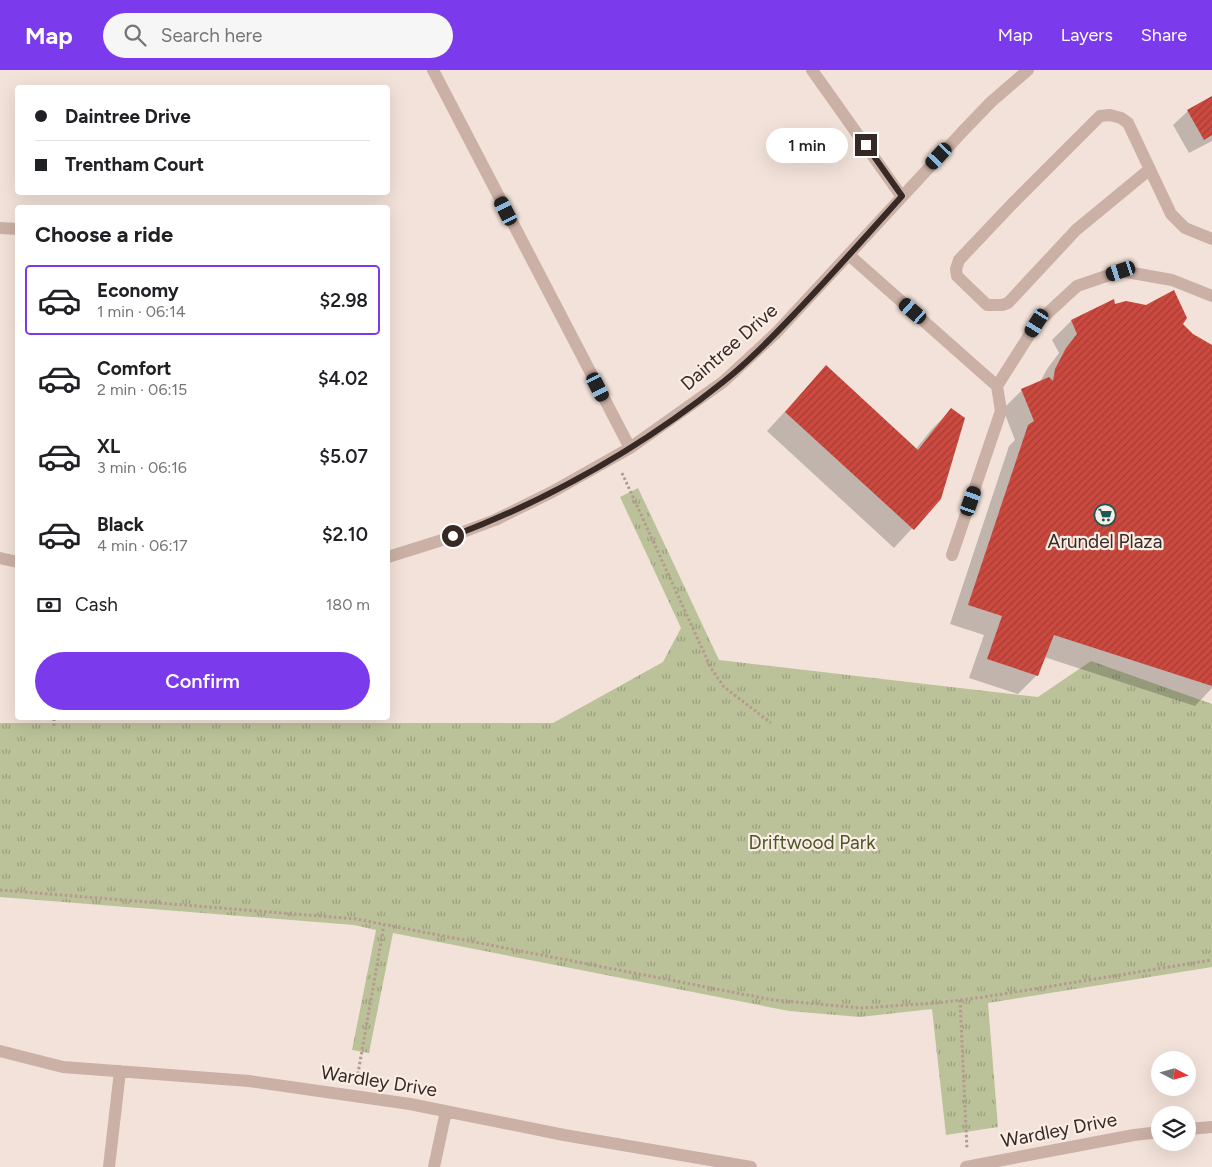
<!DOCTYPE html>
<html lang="en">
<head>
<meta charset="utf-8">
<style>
  :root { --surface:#fff; --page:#f6f6f6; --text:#202124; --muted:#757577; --line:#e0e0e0; --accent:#7c3aed }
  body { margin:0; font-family:Figtree,sans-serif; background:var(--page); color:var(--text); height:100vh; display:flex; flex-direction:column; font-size:19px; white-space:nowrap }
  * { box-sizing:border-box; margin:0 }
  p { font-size:16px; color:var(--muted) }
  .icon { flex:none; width:28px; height:28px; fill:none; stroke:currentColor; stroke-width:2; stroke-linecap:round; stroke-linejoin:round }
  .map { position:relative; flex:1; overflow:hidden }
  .sheet { position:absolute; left:15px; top:135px; width:375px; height:515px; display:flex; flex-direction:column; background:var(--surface); border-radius:5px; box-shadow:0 5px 20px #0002 }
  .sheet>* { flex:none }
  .hud { position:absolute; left:15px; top:15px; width:375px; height:110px; border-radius:5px; box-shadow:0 5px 20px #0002; display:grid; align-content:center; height:110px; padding:0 20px; background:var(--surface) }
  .needle { width:32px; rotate:96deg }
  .controls { position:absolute; left:1151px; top:981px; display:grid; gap:10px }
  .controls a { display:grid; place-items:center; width:45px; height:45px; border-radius:50%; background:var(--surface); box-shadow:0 5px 20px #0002; font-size:25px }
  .end { position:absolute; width:22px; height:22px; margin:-11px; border:6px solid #362926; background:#fff; box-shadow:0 0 0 2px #fff }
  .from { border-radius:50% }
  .bubble { position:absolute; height:35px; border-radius:18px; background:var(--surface); box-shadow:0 5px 20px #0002; font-size:16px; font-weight:600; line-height:35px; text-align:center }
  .car { position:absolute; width:15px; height:30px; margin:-15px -8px; border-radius:6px; box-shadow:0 0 4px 1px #0007; background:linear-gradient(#222 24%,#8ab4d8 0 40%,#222 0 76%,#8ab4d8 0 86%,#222 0) }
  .hud b { display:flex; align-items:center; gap:18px; height:48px; font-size:19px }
  .hud b+b { border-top:1px solid var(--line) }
  .hud i { width:12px; height:12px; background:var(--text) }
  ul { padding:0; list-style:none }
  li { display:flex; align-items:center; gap:15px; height:70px; margin:0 10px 8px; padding:0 10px; border:2px solid transparent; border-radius:5px }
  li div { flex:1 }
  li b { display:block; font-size:19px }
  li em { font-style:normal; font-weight:600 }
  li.selected { border-color:var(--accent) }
  li>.icon { width:45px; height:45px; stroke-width:1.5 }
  h2 { padding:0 20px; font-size:22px; line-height:60px }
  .pay { display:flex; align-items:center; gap:12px; height:55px; padding:0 20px; font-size:19px }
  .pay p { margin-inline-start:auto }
  .action { display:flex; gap:10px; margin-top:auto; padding:10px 20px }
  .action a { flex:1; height:58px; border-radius:30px; background:var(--accent); color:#fff; font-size:20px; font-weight:600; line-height:58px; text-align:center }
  header { display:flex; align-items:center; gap:30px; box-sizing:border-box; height:70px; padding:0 25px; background:var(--accent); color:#fff }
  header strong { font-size:24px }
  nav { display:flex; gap:28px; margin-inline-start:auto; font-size:18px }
  .search { width:350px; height:45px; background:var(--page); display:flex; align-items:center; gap:12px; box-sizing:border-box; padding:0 18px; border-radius:28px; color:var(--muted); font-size:19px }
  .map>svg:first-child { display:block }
  .park { fill:url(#park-tufts) }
  .shadow { fill:#0003 }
  .building { fill:url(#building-hatch) }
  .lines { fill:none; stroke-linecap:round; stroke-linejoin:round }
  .path { stroke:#b6998f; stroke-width:3; stroke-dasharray:2.5 2.5; stroke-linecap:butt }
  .minor { stroke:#cbb0a5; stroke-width:12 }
  .route { stroke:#362926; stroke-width:6 }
  .labels { text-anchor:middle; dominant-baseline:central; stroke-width:4.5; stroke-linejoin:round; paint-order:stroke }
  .street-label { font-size:19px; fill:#362926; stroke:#faede5 }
  .poi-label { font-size:19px; fill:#362926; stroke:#faede5 }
  .park-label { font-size:19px; fill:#4d5529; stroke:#faede5 }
</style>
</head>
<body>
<header>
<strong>Map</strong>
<div class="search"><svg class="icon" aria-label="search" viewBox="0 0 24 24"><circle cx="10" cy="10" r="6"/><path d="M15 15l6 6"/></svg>Search here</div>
<nav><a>Map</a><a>Layers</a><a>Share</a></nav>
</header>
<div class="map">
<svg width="1212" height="1097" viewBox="0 0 1212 1097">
  <defs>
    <pattern id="park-tufts" width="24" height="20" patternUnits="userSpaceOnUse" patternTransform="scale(1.25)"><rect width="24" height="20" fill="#bbc299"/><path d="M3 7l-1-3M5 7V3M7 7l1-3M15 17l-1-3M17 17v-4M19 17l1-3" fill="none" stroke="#999e7d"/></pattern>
    <pattern id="building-hatch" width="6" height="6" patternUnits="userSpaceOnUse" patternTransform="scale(1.25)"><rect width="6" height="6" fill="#cb493f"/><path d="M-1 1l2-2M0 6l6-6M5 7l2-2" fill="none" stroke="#a63d35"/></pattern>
  </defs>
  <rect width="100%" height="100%" fill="#f2e2d9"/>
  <path class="park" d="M638 418 719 590 1038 627 1091 591 1212 634V897L988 933 998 1057 946 1065 932 939 860 947 789 941 393 863 369 983 352 980 376 860 354 855 0 827V653H553L663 592 681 558 620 427Z"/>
  <path class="shadow" d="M1212 27V71L1189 83 1173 55 1188 41Z
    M1113 231 1115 236 1181 254 1192 265 1212 277V618L1195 636 1044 587 1037 605 1018 624 969 608 984 565 950 554 1009 376 1015 370 1003 339 1022 320 1040 312 1047 299 1059 283 1052 270 1071 251Z
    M826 297 915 380 932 359 951 340 940 428 894 478 767 361Z"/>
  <path class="building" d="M1212 26V65L1204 70 1187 40Z
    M1174 220 1187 248 1183 254 1193 264 1212 275V616L1054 565 1038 606 987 589 1002 546 968 535 1028 355 1034 351 1021 319 1049 307 1053 311 1055 299 1066 278 1077 264 1071 250 1114 229 1115 234 1126 231 1146 235Z
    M826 295 918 380 951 338 965 348 941 429 914 460 785 342Z"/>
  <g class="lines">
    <path class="path" d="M622 403 711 598 724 617 771 653
      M54 656V648
      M0 820 356 849 773 930 862 938 937 933 984 927 1212 890
      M960 930 967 1079
      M357 1009 384 855"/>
    <path class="minor" d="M433 0 630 378
      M812 0 902 127
      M1150 99 1076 160 1008 233 1002 235H987L957 206 956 199 959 190 1015 131 1100 46 1110 45 1121 48 1128 53 1171 144 1185 158 1212 169
      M0 158 18 159
      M849 185 997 316
      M952 485 1001 341 997 316 1037 253 1077 216 1121 201 1172 210 1212 226
      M388 487 439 471 495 450 552 422 630 378 723 312 776 263 964 60 991 32 1028 0
      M0 488 18 492
      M0 981 63 997 249 1011 410 1034 564 1065 751 1097
      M1188 1059 1212 1057
      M109 1097 120 1001
      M434 1097 446 1041
      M966 1097 1134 1065 1160 1062"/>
  </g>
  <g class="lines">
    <path class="route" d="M453 466C550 429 642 377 723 312 751 290 777 262 802 236 836 200 869 163 902 126L866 75"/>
  </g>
  <defs>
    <g id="supermarket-ring" transform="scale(1.125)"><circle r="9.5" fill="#faede5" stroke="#1a5952" stroke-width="1.5"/><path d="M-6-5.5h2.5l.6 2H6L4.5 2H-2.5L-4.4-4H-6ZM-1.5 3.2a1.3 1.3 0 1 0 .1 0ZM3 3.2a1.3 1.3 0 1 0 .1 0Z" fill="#1a5952"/></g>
  </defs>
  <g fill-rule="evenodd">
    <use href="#supermarket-ring" x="1105" y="445"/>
  </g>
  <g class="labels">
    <g class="street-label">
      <text transform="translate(729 277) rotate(-41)">Daintree Drive</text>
      <text transform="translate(379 1011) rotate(9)">Wardley Drive</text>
      <text transform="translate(1059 1060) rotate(-11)">Wardley Drive</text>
    </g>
    <g class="poi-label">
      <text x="1105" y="471">Arundel Plaza</text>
    </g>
    <g class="park-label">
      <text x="812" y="772">Driftwood Park</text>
    </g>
  </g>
</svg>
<div class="controls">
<a><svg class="needle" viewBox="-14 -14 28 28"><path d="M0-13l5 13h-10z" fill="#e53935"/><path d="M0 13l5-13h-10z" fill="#757577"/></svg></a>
<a><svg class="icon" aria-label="layers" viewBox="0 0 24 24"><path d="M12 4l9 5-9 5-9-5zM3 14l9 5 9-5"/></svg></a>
</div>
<i class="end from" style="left:453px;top:466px"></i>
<i class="end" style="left:866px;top:75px"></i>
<div class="bubble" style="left:766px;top:58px;width:82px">1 min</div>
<i class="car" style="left:939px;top:86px;rotate:223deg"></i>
<i class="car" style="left:506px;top:141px;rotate:333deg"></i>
<i class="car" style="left:1121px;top:201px;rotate:252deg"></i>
<i class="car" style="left:913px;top:241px;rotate:311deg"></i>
<i class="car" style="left:1037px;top:253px;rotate:212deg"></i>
<i class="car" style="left:598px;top:317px;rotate:153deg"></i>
<i class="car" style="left:971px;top:431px;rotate:19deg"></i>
<div class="hud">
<b><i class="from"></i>Daintree Drive</b>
<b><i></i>Trentham Court</b>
</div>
<section class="sheet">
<h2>Choose a ride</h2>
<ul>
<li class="selected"><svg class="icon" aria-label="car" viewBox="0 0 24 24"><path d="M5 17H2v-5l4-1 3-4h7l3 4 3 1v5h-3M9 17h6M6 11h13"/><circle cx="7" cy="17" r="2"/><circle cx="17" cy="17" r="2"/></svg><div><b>Economy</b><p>1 min · 06:14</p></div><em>$2.98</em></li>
<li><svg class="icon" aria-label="car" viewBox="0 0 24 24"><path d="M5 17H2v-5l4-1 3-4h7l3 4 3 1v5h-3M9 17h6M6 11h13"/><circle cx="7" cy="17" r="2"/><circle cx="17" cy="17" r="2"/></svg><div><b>Comfort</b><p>2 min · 06:15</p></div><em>$4.02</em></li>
<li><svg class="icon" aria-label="car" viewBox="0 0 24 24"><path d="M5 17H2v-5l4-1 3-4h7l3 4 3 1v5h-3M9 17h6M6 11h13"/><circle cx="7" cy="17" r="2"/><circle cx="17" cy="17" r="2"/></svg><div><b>XL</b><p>3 min · 06:16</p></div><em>$5.07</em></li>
<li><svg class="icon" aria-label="car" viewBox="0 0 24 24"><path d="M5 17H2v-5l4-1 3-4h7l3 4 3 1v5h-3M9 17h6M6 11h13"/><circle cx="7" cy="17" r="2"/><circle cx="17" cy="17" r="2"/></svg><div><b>Black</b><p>4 min · 06:17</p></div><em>$2.10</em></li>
</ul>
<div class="pay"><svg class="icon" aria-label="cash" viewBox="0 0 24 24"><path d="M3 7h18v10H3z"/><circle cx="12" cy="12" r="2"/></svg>Cash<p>180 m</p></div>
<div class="action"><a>Confirm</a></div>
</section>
</div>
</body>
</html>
